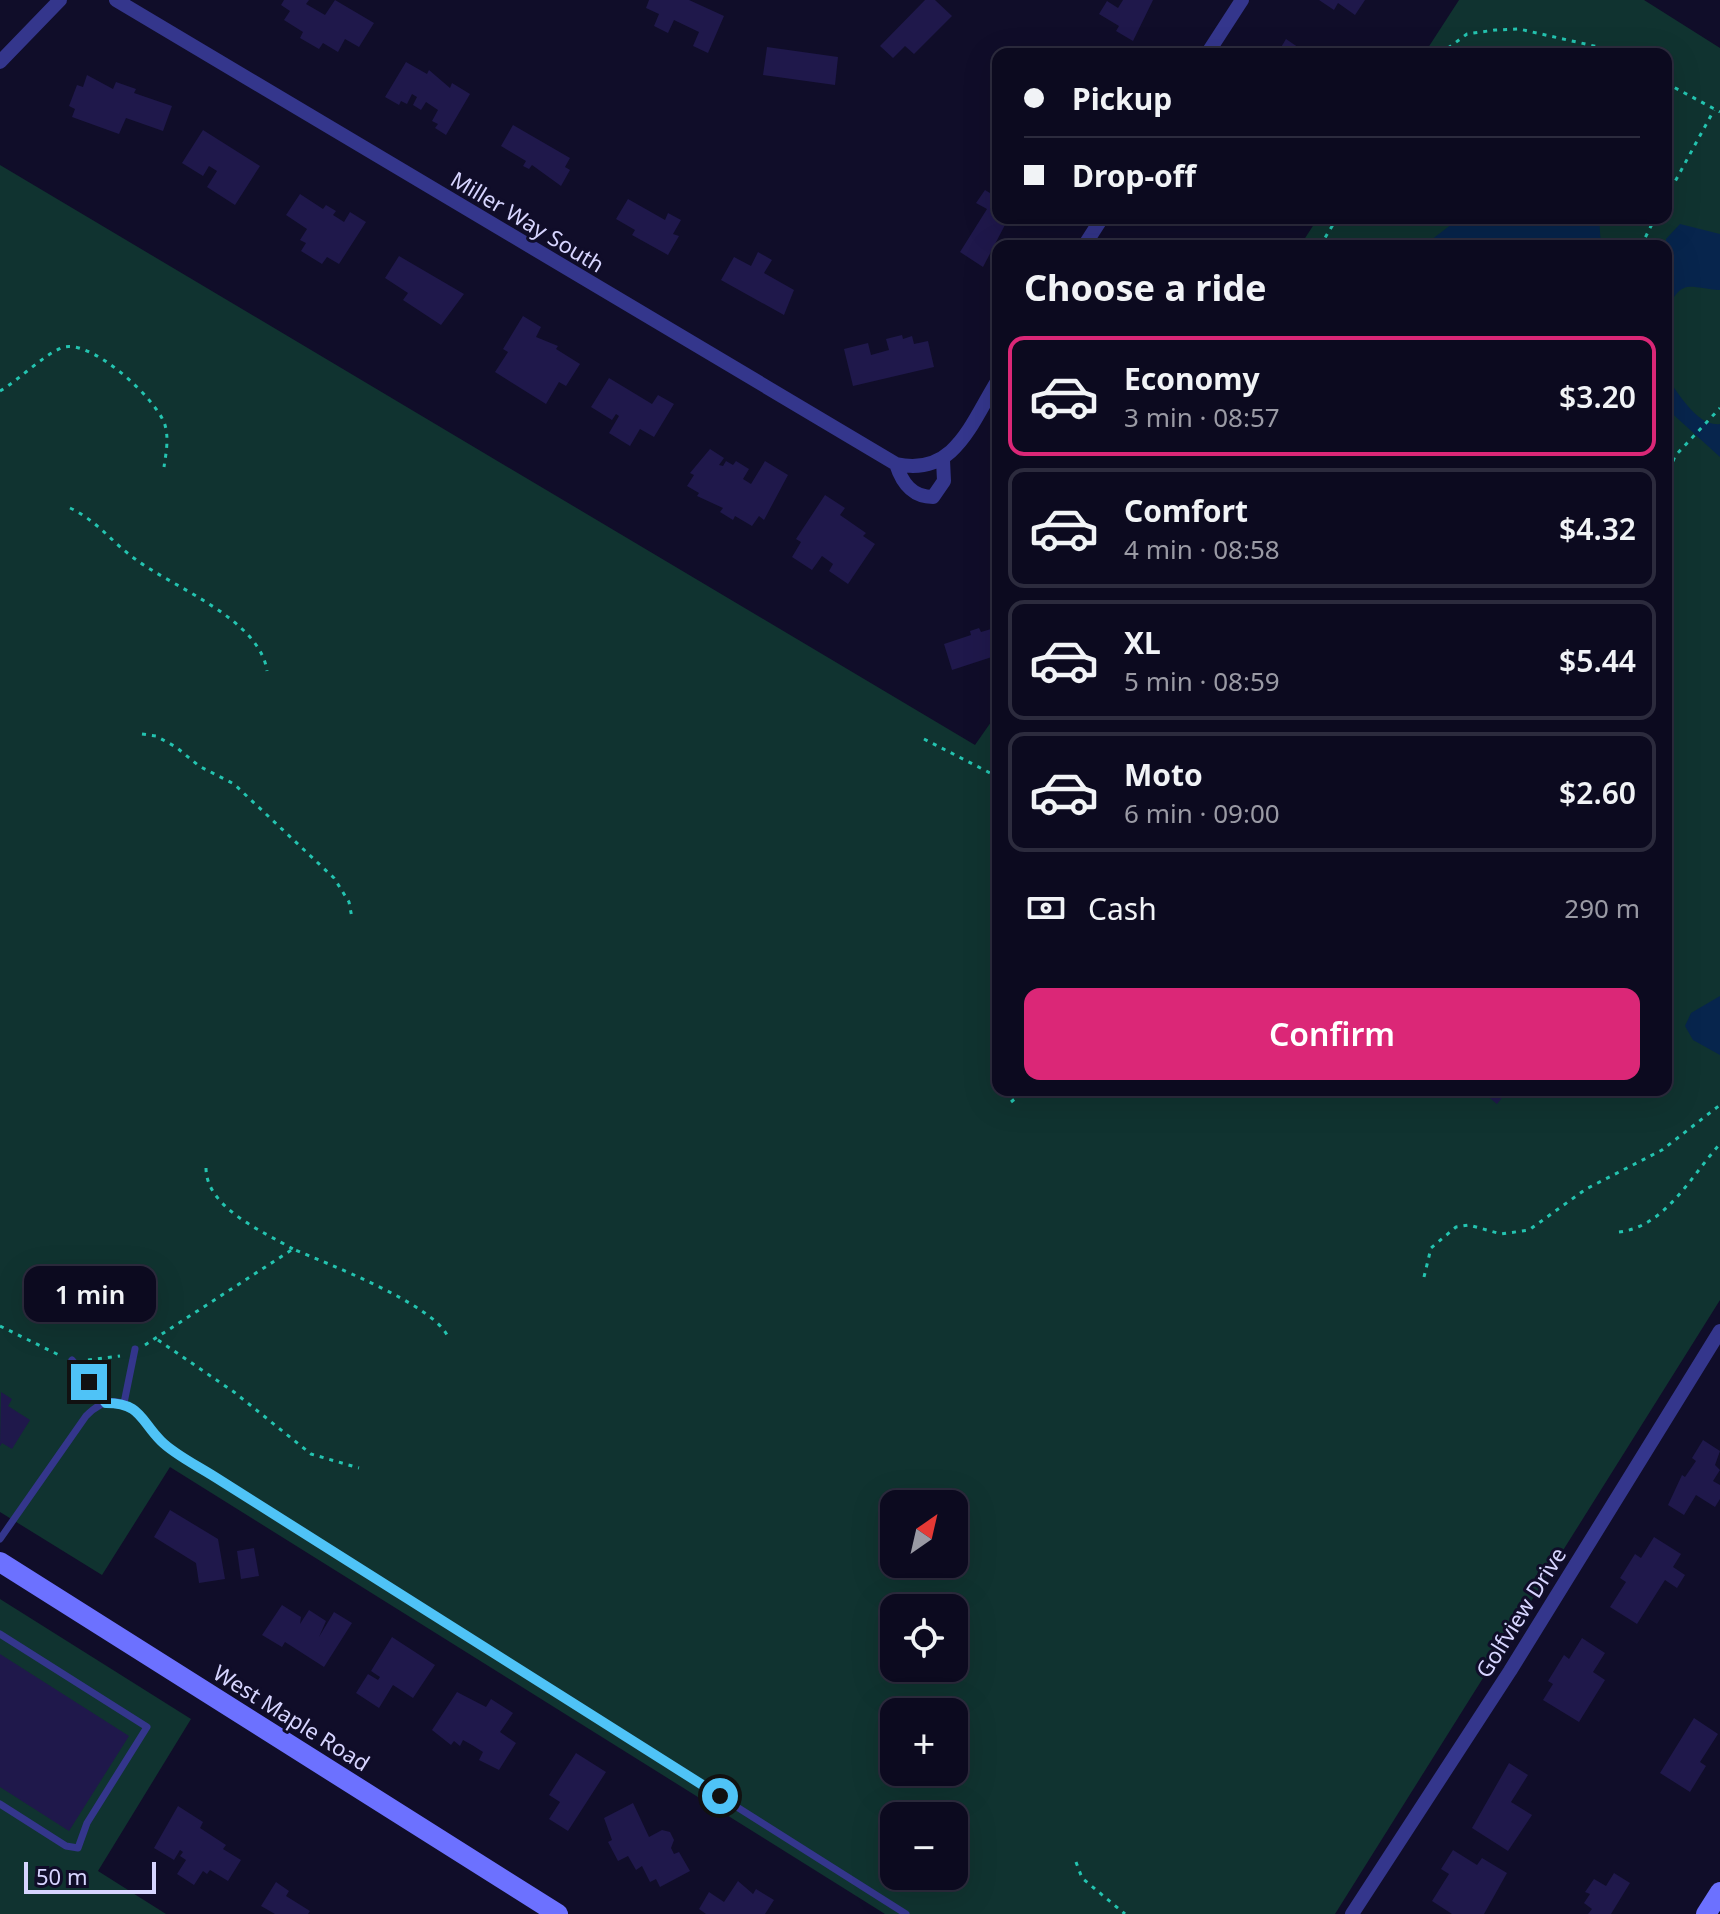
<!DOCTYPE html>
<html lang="en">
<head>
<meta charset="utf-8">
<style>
  :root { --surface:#0c0a1f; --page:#151328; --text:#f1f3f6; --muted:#9a9aa4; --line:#2c2b3d; --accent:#db2777 }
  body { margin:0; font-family:"Noto Sans",sans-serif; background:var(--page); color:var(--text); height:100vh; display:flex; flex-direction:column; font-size:30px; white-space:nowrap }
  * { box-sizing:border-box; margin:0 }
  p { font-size:26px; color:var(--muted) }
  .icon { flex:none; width:44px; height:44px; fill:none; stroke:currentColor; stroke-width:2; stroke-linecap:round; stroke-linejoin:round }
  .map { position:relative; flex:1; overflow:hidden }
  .sheet { position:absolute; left:992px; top:240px; width:680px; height:856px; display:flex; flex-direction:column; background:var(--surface); border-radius:16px; box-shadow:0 8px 32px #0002,0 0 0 2px var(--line) }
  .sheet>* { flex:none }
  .banner { position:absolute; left:992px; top:48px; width:680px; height:176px; border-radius:16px; box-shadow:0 8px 32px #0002,0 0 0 2px var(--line); display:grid; align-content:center; height:176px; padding:0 32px; background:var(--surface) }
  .needle { width:52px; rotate:34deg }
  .tools { position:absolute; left:880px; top:1490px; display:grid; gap:16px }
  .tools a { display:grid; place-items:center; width:88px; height:88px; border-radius:16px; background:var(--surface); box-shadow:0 8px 32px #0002,0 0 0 2px var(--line); font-size:40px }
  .scale { position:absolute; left:24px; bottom:20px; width:132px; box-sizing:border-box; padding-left:8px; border:4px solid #d7d5ff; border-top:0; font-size:22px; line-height:28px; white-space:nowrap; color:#d7d5ff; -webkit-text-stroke:6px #100d29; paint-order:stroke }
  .end { position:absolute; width:36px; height:36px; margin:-18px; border:10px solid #4fc3f7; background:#111; box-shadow:0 0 0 4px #111 }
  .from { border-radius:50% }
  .bubble { position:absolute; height:56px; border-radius:16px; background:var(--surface); box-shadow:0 8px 32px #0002,0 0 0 2px var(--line); font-size:26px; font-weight:600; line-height:56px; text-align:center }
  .banner b { display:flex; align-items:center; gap:28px; height:76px; font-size:30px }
  .banner b+b { border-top:2px solid var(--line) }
  .banner i { width:20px; height:20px; background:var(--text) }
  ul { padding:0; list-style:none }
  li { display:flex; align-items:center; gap:24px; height:120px; margin:0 16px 12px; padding:0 16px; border:4px solid var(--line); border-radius:16px }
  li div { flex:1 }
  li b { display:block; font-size:30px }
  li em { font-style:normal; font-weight:600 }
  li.on { border-color:var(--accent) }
  li>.icon { width:72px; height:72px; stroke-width:1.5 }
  h2 { padding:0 32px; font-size:36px; line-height:96px }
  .pay { display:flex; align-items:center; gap:20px; height:88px; padding:0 32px; font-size:30px }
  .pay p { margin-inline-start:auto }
  .primary-button { display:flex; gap:16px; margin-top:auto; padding:16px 32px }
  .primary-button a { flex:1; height:92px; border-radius:16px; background:var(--accent); color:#fff; font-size:32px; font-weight:600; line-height:92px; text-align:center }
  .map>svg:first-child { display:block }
  .green { fill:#103330; fill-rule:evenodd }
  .water { fill:#07254d }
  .building { fill:#1f184b }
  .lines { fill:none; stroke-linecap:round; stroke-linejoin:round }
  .path { stroke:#24c4b0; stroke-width:3; stroke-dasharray:4 6; stroke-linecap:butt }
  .lane { stroke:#34368c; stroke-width:7 }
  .street { stroke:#34368c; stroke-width:14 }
  .secondary { stroke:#6c71ff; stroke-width:20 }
  .route { stroke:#4fc3f7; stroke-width:10 }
  .labels { text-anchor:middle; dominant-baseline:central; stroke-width:6; stroke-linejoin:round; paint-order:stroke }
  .street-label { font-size:22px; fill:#d7d5ff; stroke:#100d29 }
</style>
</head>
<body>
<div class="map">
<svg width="1720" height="1914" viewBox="0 0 1720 1914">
  <rect width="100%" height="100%" fill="#100d29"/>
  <path class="green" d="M1459 0H1644L1720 48V1300L1335 1914H885L170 1467 102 1575 0 1512V165L975 745 998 712V1090H1666V246H1300L1318 218H1666V54H1424ZM894 1504H954V1564H894ZM894 1608H954V1668H894ZM894 1712H954V1772H894ZM894 1816H954V1876H894Z
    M0 1599 191 1719 98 1871 166 1914H0Z"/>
  <path class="water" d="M1460 218H1599L1601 246H1423Z
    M1680 224 1720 234V290C1688 288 1683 277 1666 311V239Z
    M1666 377C1679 393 1697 427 1720 424V457L1666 408Z
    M1720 996V1055L1693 1040 1685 1026 1691 1013Z"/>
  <path class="building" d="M284 0H309L306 4 325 15 335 0 374 23 359 47 345 39 338 52 323 43 319 49 300 38 303 32 284 20 290 11 281 5Z
    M649 0H689L724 16 708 53 693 46 699 32 674 20 668 33 654 26 659 14 646 8Z
    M925 0H935L952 16 914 54 905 46 893 58 880 46Z
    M1123 0H1153L1133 41 1116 31 1119 26 1099 14 1107 1 1118 8Z
    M1319 0H1365L1355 15 1338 3 1334 10Z
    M1286 39 1308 54H1277Z
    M767 47 838 57 835 85 763 75Z
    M406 62 427 74 429 70 450 88 452 83 470 94 446 135 435 128 438 124 432 121 438 110 426 102 421 110 413 105 417 97 412 94 407 104 401 101 399 105 385 97Z
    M87 75 113 89 116 82 136 89 134 93 172 106 163 131 126 118 119 134 72 117 75 109 69 106 77 85 83 87Z
    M513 125 570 158 565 167 570 170 561 186 532 165 529 169 523 166 526 161 501 146Z
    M203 130 260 166 235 205 207 187 217 171 209 166 203 176 182 163Z
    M985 190 998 198V218H1013L1006 223 983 267 960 252 987 209 976 203Z
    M300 194 323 209 326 205 336 211 333 215 344 222 350 212 366 222 339 264 327 257 322 264 301 251 306 243 300 240 307 229 286 215Z
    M628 199 665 220 668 213 681 220 673 234 679 236 668 255 632 235 635 230 616 219Z
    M758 252 772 260 764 273 794 290 784 315 721 280 734 257 751 266Z
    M399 256 464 294 441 325 403 300 408 293 385 278Z
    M523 316 541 327 536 337 558 346 556 349 580 364 566 386 559 382 546 404 495 372 508 352 503 349Z
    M902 335 903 339 912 336 914 344 928 341 934 367 853 386 844 349 868 343 871 355 889 350 886 339Z
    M609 378 652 404 658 395 674 404 654 437 640 429 630 446 609 433 619 416 616 414 612 420 591 407Z
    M710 449 724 458 719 465 723 466 726 461 733 465 736 461 749 469 743 479 751 484 765 461 788 475 764 520 759 516 752 526 735 516 733 520 720 512 723 508 697 496 699 493 687 486 694 475 690 473Z
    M825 495 845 508 840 515 866 533 863 536 875 544 848 584 829 571 833 564 822 556 812 570 792 557 801 542 796 539Z
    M998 627V655L952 670 944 644 971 635 970 631 979 628 981 632Z
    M1480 1090H1508L1497 1104Z
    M1 1392 12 1399 8 1406 30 1420 12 1449 2 1443 0 1446Z
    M1703 1440 1720 1451 1715 1465 1720 1470 1713 1481 1720 1485V1499L1715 1507 1696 1495 1684 1515 1668 1505 1682 1475 1685 1477 1696 1461 1692 1458Z
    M170 1510 218 1539 225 1579 199 1583 196 1563 154 1537Z
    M1654 1537 1681 1554 1673 1567 1685 1575 1677 1588 1665 1580 1637 1624 1610 1607 1626 1582 1620 1578 1635 1554 1641 1558Z
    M254 1548 259 1576 241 1579 237 1551Z
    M282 1605 301 1617 300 1624 309 1610 326 1621 319 1637 334 1612 352 1623 324 1667 285 1642 282 1647 262 1635Z
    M392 1637 435 1665 413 1698 393 1685 379 1708 356 1693 368 1674 378 1680 380 1677 371 1671Z
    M1582 1638 1605 1653 1593 1672 1605 1680 1579 1722 1543 1700 1553 1684 1548 1681 1564 1655 1569 1659Z
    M0 1654 129 1736 69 1831 0 1787Z
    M457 1692 486 1707 491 1699 513 1713 500 1732 516 1743 499 1770 479 1760 483 1752 472 1745 463 1740 460 1746 454 1741 451 1745 432 1730Z
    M1694 1718 1718 1734 1700 1762 1706 1766 1690 1792 1660 1773Z
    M576 1753 606 1772 568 1831 549 1819 560 1802 549 1795Z
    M1509 1763 1528 1775 1511 1802 1532 1815 1508 1851 1472 1828Z
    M633 1803 649 1837 662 1830 670 1832 674 1840 671 1848 674 1854 679 1852 690 1871 660 1887 656 1879 650 1882 642 1866 636 1870 628 1856 618 1861 608 1842 612 1840 604 1818Z
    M178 1806 203 1822 200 1828 226 1845 223 1849 241 1860 228 1881 210 1870 207 1874 203 1871 194 1885 177 1874 186 1860 180 1856 183 1852 180 1850 174 1860 154 1848Z
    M1453 1850 1477 1865 1482 1858 1507 1873 1484 1914H1452L1432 1901 1449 1874 1441 1869Z
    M1614 1873 1630 1883 1611 1914H1588L1592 1909 1584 1903 1590 1894 1585 1892 1594 1879 1606 1886Z
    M738 1881 753 1894 756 1889 774 1900 765 1914H706L699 1909 709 1892 724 1902Z
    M276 1882 289 1891 286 1896 310 1911 308 1914H275L261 1906Z"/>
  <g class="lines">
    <path class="path" d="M1440 54 1467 34 1495 30 1519 29 1603 48 1613 54
      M1666 83 1720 112
      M1666 198 1714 110
      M1320 246 1337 218
      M1641 246 1655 218
      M0 391C20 379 41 357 61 348 89 336 157 399 165 425 169 439 166 453 164 467
      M1666 480 1675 456 1720 408
      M70 508C98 521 113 544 138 561 175 588 260 620 267 671
      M142 734 156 736 176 747 199 766 234 784 334 878 349 902 352 918
      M924 739 998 777
      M1052 1090 1074 1095 1103 1090
      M1011 1102 1026 1090
      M206 1168C206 1208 264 1232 293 1249
      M1619 1232C1665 1227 1691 1176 1720 1144
      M1424 1277 1431 1248 1456 1227 1469 1225 1501 1234 1529 1230 1586 1189 1662 1150 1720 1105
      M0 1326 61 1356
      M158 1340 234 1392 311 1454 359 1468
      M145 1345 293 1249C328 1264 430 1303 447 1335
      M88 1360 120 1356
      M1076 1862 1082 1878 1125 1914"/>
    <path class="lane" d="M72 1360 106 1403
      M124 1403 135 1349
      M0 1539 86 1416C121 1380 139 1419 161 1441 176 1455 198 1466 215 1477L906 1914
      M0 1634 147 1727 87 1823 78 1848 66 1846 0 1804"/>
    <path class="street" d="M116 0 896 464C955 477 971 423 998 380
      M1207 54 1242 0
      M0 62 60 0
      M1084 246 1102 218
      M896 464C902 483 912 497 933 497L944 481 943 460
      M1352 1914 1510 1671 1720 1331"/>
    <path class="secondary" d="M0 1562 558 1914
      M1706 1914 1720 1892"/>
  </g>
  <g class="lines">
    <path class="route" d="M89 1382 106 1403C141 1403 140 1420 161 1441 175 1455 198 1466 215 1477L720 1796"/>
  </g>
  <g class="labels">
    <g class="street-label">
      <text transform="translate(528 221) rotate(31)">Miller Way South</text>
      <text transform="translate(1520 1612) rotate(-58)">Golfview Drive</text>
      <text transform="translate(292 1717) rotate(32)">West Maple Road</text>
    </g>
  </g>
</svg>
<div class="tools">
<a><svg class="needle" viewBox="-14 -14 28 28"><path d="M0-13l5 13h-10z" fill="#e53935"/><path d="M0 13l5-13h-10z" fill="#9a9aa4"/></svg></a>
<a><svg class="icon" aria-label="locate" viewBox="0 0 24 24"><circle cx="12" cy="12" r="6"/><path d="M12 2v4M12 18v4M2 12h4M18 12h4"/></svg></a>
<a>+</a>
<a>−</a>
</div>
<div class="scale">50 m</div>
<i class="end from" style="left:720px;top:1796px"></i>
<i class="end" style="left:89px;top:1382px"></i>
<div class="bubble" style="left:24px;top:1266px;width:132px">1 min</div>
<div class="banner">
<b><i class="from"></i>Pickup</b>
<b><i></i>Drop-off</b>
</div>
<section class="sheet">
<h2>Choose a ride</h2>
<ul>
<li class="on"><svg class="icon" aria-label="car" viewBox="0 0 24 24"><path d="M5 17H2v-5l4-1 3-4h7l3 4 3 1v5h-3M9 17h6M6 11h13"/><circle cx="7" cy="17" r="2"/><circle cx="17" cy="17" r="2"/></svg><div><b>Economy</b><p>3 min · 08:57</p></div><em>$3.20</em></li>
<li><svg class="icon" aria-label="car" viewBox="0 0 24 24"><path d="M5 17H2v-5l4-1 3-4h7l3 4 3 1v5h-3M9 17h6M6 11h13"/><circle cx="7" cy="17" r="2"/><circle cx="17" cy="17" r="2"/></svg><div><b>Comfort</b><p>4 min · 08:58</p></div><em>$4.32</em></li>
<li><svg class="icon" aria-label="car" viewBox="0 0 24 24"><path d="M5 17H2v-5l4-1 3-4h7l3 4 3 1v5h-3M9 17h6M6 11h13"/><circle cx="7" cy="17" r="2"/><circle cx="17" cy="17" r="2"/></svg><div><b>XL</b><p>5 min · 08:59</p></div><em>$5.44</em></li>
<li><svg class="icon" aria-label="car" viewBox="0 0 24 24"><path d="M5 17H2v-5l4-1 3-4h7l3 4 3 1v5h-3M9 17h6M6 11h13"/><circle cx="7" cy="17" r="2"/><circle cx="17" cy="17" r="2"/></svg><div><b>Moto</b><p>6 min · 09:00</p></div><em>$2.60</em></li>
</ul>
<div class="pay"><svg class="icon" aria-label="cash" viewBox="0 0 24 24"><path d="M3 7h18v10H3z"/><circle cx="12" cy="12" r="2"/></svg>Cash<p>290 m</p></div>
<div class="primary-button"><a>Confirm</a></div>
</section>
</div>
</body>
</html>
